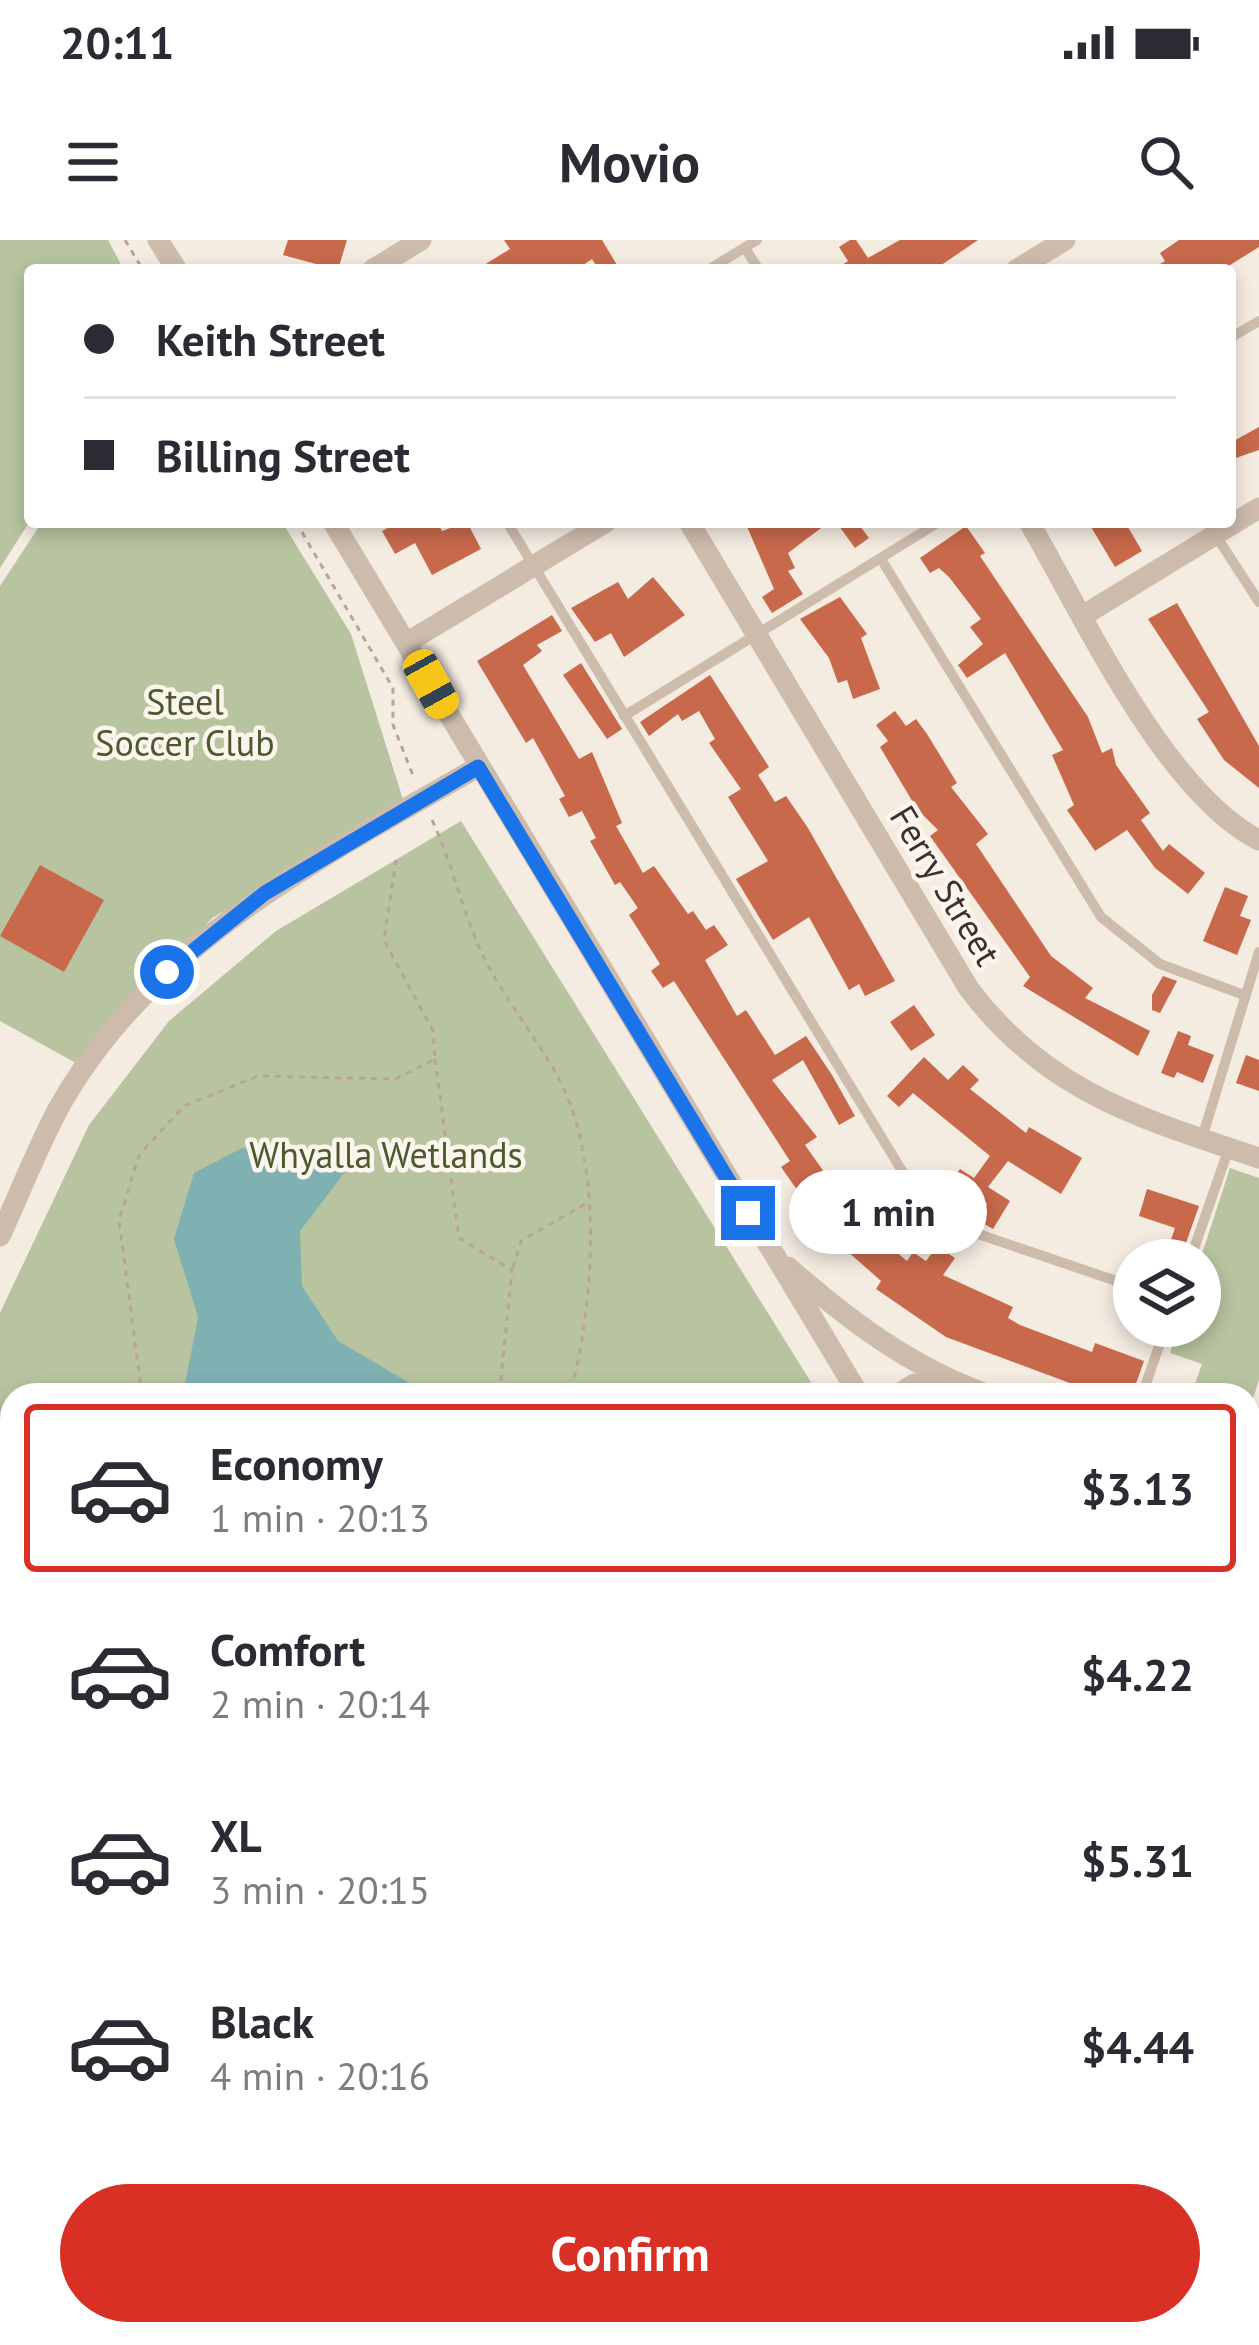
<!DOCTYPE html>
<html lang="en">
<head>
<meta charset="utf-8">
<style>
  :root { --surface:#fff; --page:#f2f2f3; --text:#2b2b33; --muted:#7c7c81; --line:#e1e1e2; --accent:#d93025 }
  body { margin:0; font-family:"PT Sans",sans-serif; background:var(--page); color:var(--text); height:100vh; display:flex; flex-direction:column; font-size:45px; white-space:nowrap }
  * { box-sizing:border-box; margin:0 }
  p { font-size:39px; color:var(--muted) }
  .icon { flex:none; width:66px; height:66px; fill:none; stroke:currentColor; stroke-width:2; stroke-linecap:round; stroke-linejoin:round }
  .map { position:relative; flex:1; overflow:hidden }
  .side { position:absolute; left:0px; top:1143px; width:1260px; height:963px; display:flex; flex-direction:column; background:var(--surface); border-radius:36px 36px 0 0; box-shadow:0 6px 18px #0003 }
  .side>* { flex:none }
  .banner { position:absolute; left:24px; top:24px; width:1212px; height:264px; border-radius:12px; box-shadow:0 6px 18px #0003; display:grid; align-content:center; height:264px; padding:0 60px; background:var(--surface) }
  .tools { position:absolute; left:1113px; top:999px; display:grid; gap:24px }
  .tools a { display:grid; place-items:center; width:108px; height:108px; border-radius:50%; background:var(--surface); box-shadow:0 6px 18px #0003; font-size:60px }
  .end { position:absolute; width:54px; height:54px; margin:-27px; border:15px solid #1a73e8; background:#fff; box-shadow:0 0 0 6px #fff }
  .from { border-radius:50% }
  .bubble { position:absolute; height:84px; border-radius:42px; background:var(--surface); box-shadow:0 6px 18px #0003; font-size:39px; font-weight:600; line-height:84px; text-align:center }
  .car { position:absolute; width:36px; height:72px; margin:-36px -18px; border-radius:15px; box-shadow:0 0 9px 3px #0007; background:linear-gradient(#f5c518 24%,#345 0 40%,#f5c518 0 76%,#345 0 86%,#f5c518 0) }
  .banner b { display:flex; align-items:center; gap:42px; height:114px; font-size:45px }
  .banner b+b { border-top:3px solid var(--line) }
  .banner i { width:30px; height:30px; background:var(--text) }
  ul { padding:21px 0 0; list-style:none }
  li { display:flex; align-items:center; gap:36px; height:168px; margin:0 24px 18px; padding:0 36px; border:6px solid transparent; border-radius:12px }
  li div { flex:1 }
  li b { display:block; font-size:45px }
  li em { font-style:normal; font-weight:600 }
  li.on { border-color:var(--accent) }
  li>.icon { width:108px; height:108px; stroke-width:1.5 }
  .action { display:flex; gap:24px; margin-top:auto; padding:24px 60px }
  .action a { flex:1; height:138px; border-radius:72px; background:var(--accent); color:#fff; font-size:48px; font-weight:600; line-height:138px; text-align:center }
  .status { display:flex; justify-content:space-between; align-items:center; height:84px; padding:0 60px; background:var(--surface); direction:ltr }
  .status svg { height:33px; fill:currentColor }
  header { display:flex; justify-content:space-between; align-items:center; height:156px; padding:0 60px; background:var(--surface); font-size:54px; font-weight:600 }
  .map>svg:first-child { display:block }
  .green { fill:#b8c4a0 }
  .water { fill:#7fb0b2 }
  .building { fill:#c8694b }
  .lines { fill:none; stroke-linecap:round; stroke-linejoin:round }
  .path { stroke:#b9a596; stroke-width:3; stroke-dasharray:6 6; stroke-linecap:butt }
  .service { stroke:#cdbbac; stroke-width:10 }
  .minor { stroke:#cdbbac; stroke-width:21 }
  .route { stroke:#1a73e8; stroke-width:15 }
  .labels { text-anchor:middle; dominant-baseline:central; stroke-width:9; stroke-linejoin:round; paint-order:stroke }
  .park-label { font-size:36px; fill:#4a5a2e; stroke:#fbf5ee }
  .street-label { font-size:36px; fill:#3b302b; stroke:#fbf5ee }
</style>
</head>
<body>
<div class="status"><b>20:11</b><svg viewBox="0 0 49 12"><path d="M0 12V9h3v3zM5 12V6h3v6zM10 12V3h3v9zM15 12V0h3v12zM26 1h20v11H26zM47 4h2v5h-2z"/></svg></div>
<header><svg class="icon" aria-label="menu" viewBox="0 0 24 24"><path d="M4 6h16M4 12h16M4 18h16"/></svg>Movio<svg class="icon" aria-label="search" viewBox="0 0 24 24"><circle cx="10" cy="10" r="6"/><path d="M15 15l6 6"/></svg></header>
<div class="map">
<svg width="1259" height="2105" viewBox="0 0 1259 2105">
  <rect width="100%" height="100%" fill="#f4ebe1"/>
  <path class="green" d="M0 0H108L124 30H30V281L0 328Z
    M42 282H282L351 394 406 569 212 678 85 828 0 781V346Z
    M461 581 819 1155H12V1288L0 1283V1073L89 885 169 781 276 691Z
    M1230 928 1259 938V1140L1248 1174V1155H1191L1202 1124 1170 1113 1179 1086H1200V1020Z
    M0 1612 12 1617V2094H1235L1232 2105H0Z
    M1248 1751 1259 1755V2022L1248 2055Z"/>
  <path class="water" d="M242 908 355 919 300 991 302 1046 338 1101 430 1155H183L198 1077 174 999 194 933Z
    M94 2094H324L325 2105H84Z"/>
  <path class="building" d="M288 0H347L338 30 283 15Z
    M504 0H602L620 30H599L592 19 576 30H476L510 9Z
    M850 0H856L868 18 900 0H978L934 30H835L848 21 839 7Z
    M1179 0H1259V7L1222 30H1150L1165 21 1160 13Z
    M1259 187V210L1230 220V203Z
    M399 282H437L442 291 467 282 481 309 432 335 415 303 395 314 382 291Z
    M745 282H829L788 313 795 328 788 331 803 354 772 373 762 357 774 349Z
    M836 282H857L869 298 855 308Z
    M1088 282H1125L1142 311 1115 327Z
    M966 286 985 313 980 316 1088 477 1102 513 1112 508 1116 525 1150 573 1141 580 1163 611 1169 604 1205 633 1188 654 1155 628 1127 590 1095 611 1067 570 1074 565 1052 515 1063 510 1005 413 967 438 958 425 983 404 970 387 981 379 949 337 939 328 930 333 920 318Z
    M653 337 685 375 624 417 611 393 595 402 571 368 618 342 628 359Z
    M840 357 867 394 861 398 880 449 853 459 847 440 838 443 829 418 800 379Z
    M1177 363 1259 506V548L1224 520 1197 479 1209 472 1148 379Z
    M552 375 562 391 537 405 542 411 523 425 579 519 592 512 622 583 616 586 643 633 654 626 688 674 693 671 706 690 714 685 728 705 705 720 737 776 746 770 775 815 806 796 832 835 855 876 839 885 803 820 772 840 817 897 805 905 851 970 885 933 903 951 892 963 885 956 861 982 907 1021 913 1012 926 1021 937 1006 955 1018 943 1035 1013 1067 1008 1078 1020 1085 1092 1112 1095 1103 1144 1121 1132 1155H1102L946 1097 876 1049 881 1041 829 995 781 927 790 921 674 741 663 748 651 731 660 724 629 675 638 668 620 642 615 645 590 601 596 598 582 571 569 577 559 559 565 556 533 498 526 503 477 421Z
    M581 423 622 489 607 499 563 435Z
    M710 435 769 527 758 535 775 562 786 556 808 588 895 741 865 756 859 744 849 750 809 677 773 700 736 639 768 621 728 557 741 549 709 503 715 499 699 471 682 481 678 474 649 496 640 482Z
    M895 471 906 486 916 479 927 494 957 543 951 547 988 594 976 604 1051 716 1093 748 1085 758 1150 791 1138 816 1023 746 1030 737 930 596 938 590 917 569 880 507 888 501 876 485Z
    M40 625 104 660 64 732 0 696Z
    M1225 647 1248 656 1240 676 1251 680 1237 715 1203 701Z
    M1163 736 1177 741 1160 773 1152 770V755Z
    M914 765 935 795 911 811 890 782Z
    M1178 791 1191 796 1188 805 1214 815 1203 843 1177 832 1174 838 1161 833Z
    M1246 815 1259 820V851L1236 843Z
    M924 817 948 840 963 825 979 840 970 849 1026 893 1029 887 1082 918 1061 954 1008 921 988 947 1010 961 993 989 977 980 987 964 954 938 960 929 974 938 990 916 913 853 899 867 887 856Z
    M1147 949 1199 966 1180 1020H1164L1175 988 1139 976Z"/>
  <g class="lines">
    <path class="path" d="M125 0 143 30
      M296 282 393 448V485L414 538
      M432 580C450 619 460 660 476 700 496 750 535 793 560 841 604 927 594 1065 570 1155
      M435 819 459 998 512 1030 501 1138 505 1155
      M513 1028 521 1001 587 963
      M142 1155 119 980 139 915 184 866 258 836 396 839 435 819 433 791 384 700 396 620
      M0 2059 12 2040
      M398 2094 411 2105
      M929 2094 945 2105
      M603 2105 626 2094
      M1094 2105 1105 2094
      M1107 2105 1113 2094"/>
    <path class="service" d="M745 8 759 30
      M708 30 757 0
      M1230 98 1259 81
      M507 282 907 939 981 995 1134 1047
      M1207 282 1259 362
      M881 319 1101 677 1160 724 1244 755
      M624 476 939 282
      M1202 898 1259 712
      M1190 1020 1229 908
      M1142 1155 1166 1086
      M1248 1393 1259 1397
      M1248 1589 1259 1583"/>
    <path class="minor" d="M158 0 177 30
      M372 30 421 0
      M1016 30 1065 0
      M333 282 859 1155
      M689 282 969 749C1048 853 1140 878 1259 918
      M1029 282C1082 373 1165 553 1259 600
      M1084 375 1259 268
      M408 402 606 282
      M0 996C19 955 36 911 57 871 148 704 321 618 478 527
      M788 1027C848 1080 912 1128 989 1155
      M897 1155 914 1144 956 1146
      M1248 1284 1259 1251
      M1248 1717 1259 1723"/>
  </g>
  <g class="lines">
    <path class="route" d="M167 732 265 653 478 527 748 973"/>
  </g>
  <g class="labels">
    <g class="park-label">
      <text x="185" y="461">Steel<tspan x="185" dy="41">Soccer Club</tspan></text>
      <text x="386" y="914">Whyalla Wetlands</text>
    </g>
    <g class="street-label">
      <text transform="translate(946 645) rotate(59)">Ferry Street</text>
    </g>
  </g>
</svg>
<div class="tools">
<a><svg class="icon" aria-label="layers" viewBox="0 0 24 24"><path d="M12 4l9 5-9 5-9-5zM3 14l9 5 9-5"/></svg></a>
</div>
<i class="end from" style="left:167px;top:732px"></i>
<i class="end" style="left:748px;top:973px"></i>
<div class="bubble" style="left:789px;top:930px;width:198px">1 min</div>
<i class="car" style="left:431px;top:444px;rotate:151deg"></i>
<div class="banner">
<b><i class="from"></i>Keith Street</b>
<b><i></i>Billing Street</b>
</div>
<section class="side">
<ul>
<li class="on"><svg class="icon" aria-label="car" viewBox="0 0 24 24"><path d="M5 17H2v-5l4-1 3-4h7l3 4 3 1v5h-3M9 17h6M6 11h13"/><circle cx="7" cy="17" r="2"/><circle cx="17" cy="17" r="2"/></svg><div><b>Economy</b><p>1 min · 20:13</p></div><em>$3.13</em></li>
<li><svg class="icon" aria-label="car" viewBox="0 0 24 24"><path d="M5 17H2v-5l4-1 3-4h7l3 4 3 1v5h-3M9 17h6M6 11h13"/><circle cx="7" cy="17" r="2"/><circle cx="17" cy="17" r="2"/></svg><div><b>Comfort</b><p>2 min · 20:14</p></div><em>$4.22</em></li>
<li><svg class="icon" aria-label="car" viewBox="0 0 24 24"><path d="M5 17H2v-5l4-1 3-4h7l3 4 3 1v5h-3M9 17h6M6 11h13"/><circle cx="7" cy="17" r="2"/><circle cx="17" cy="17" r="2"/></svg><div><b>XL</b><p>3 min · 20:15</p></div><em>$5.31</em></li>
<li><svg class="icon" aria-label="car" viewBox="0 0 24 24"><path d="M5 17H2v-5l4-1 3-4h7l3 4 3 1v5h-3M9 17h6M6 11h13"/><circle cx="7" cy="17" r="2"/><circle cx="17" cy="17" r="2"/></svg><div><b>Black</b><p>4 min · 20:16</p></div><em>$4.44</em></li>
</ul>
<div class="action"><a>Confirm</a></div>
</section>
</div>
</body>
</html>
